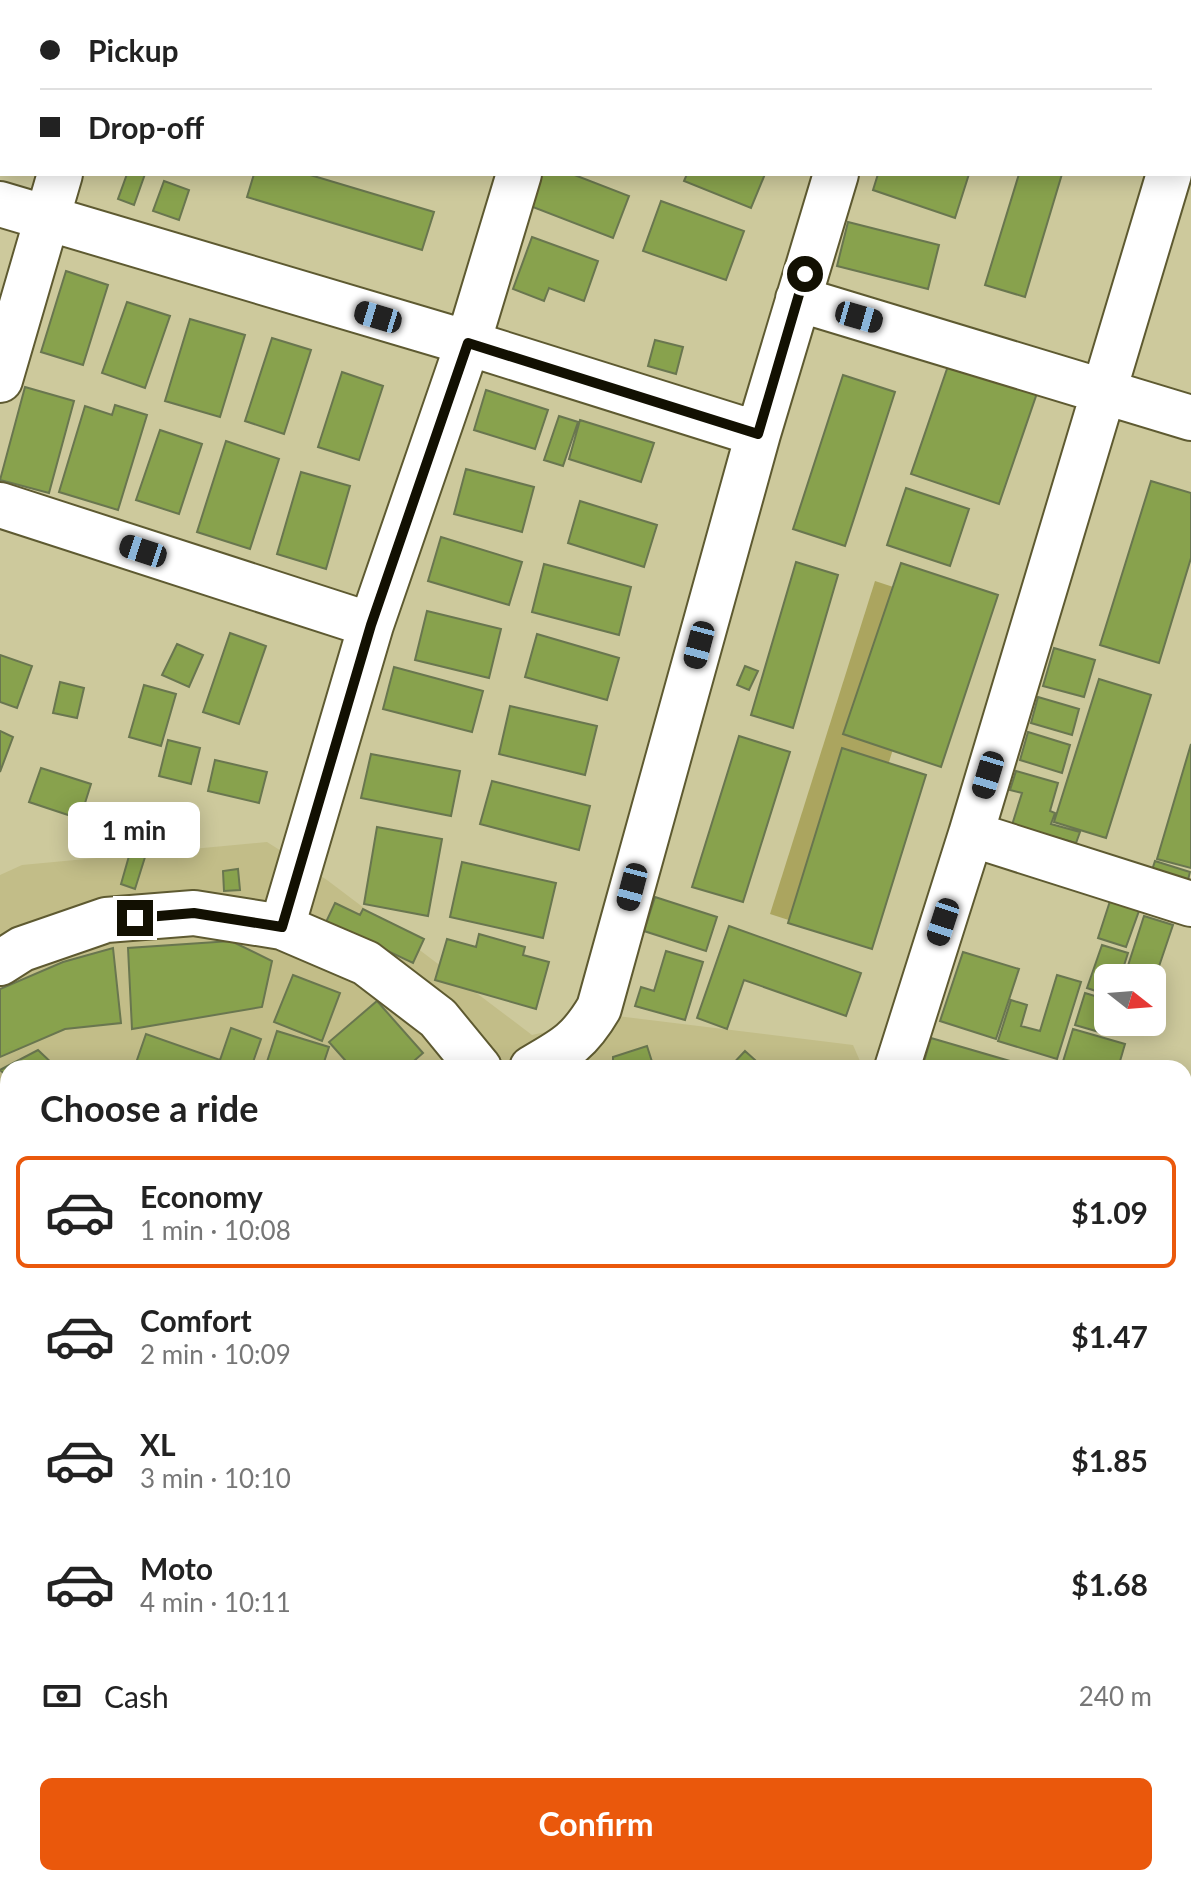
<!DOCTYPE html>
<html lang="en">
<head>
<meta charset="utf-8">
<style>
  :root { --surface:#fff; --page:#f2f2f2; --text:#222; --muted:#767676; --line:#e0e0e0; --accent:#ea580c }
  body { margin:0; font-family:Lato,sans-serif; background:var(--page); color:var(--text); height:100vh; display:flex; flex-direction:column; font-size:30px; white-space:nowrap }
  * { box-sizing:border-box; margin:0 }
  p { font-size:26px; color:var(--muted) }
  .icon { flex:none; width:44px; height:44px; fill:none; stroke:currentColor; stroke-width:2; stroke-linecap:round; stroke-linejoin:round }
  .map { position:relative; flex:1; overflow:hidden }
  .details { position:absolute; left:0px; top:1060px; width:1192px; height:826px; display:flex; flex-direction:column; background:var(--surface); border-radius:24px 24px 0 0; box-shadow:0 4px 20px #0003 }
  .details>* { flex:none }
  .banner { position:absolute; left:0px; top:0px; width:1192px; height:176px; box-shadow:0 4px 20px #0003; display:grid; align-content:center; height:176px; padding:0 40px; background:var(--surface) }
  .needle { width:52px; rotate:107deg }
  .fabs { position:absolute; left:1094px; top:964px; display:grid; gap:16px }
  .fabs a { display:grid; place-items:center; width:72px; height:72px; border-radius:12px; background:var(--surface); box-shadow:0 4px 20px #0003; font-size:40px }
  .end { position:absolute; width:36px; height:36px; margin:-18px; border:10px solid #121002; background:#fff; box-shadow:0 0 0 4px #fff }
  .from { border-radius:50% }
  .bubble { position:absolute; height:56px; border-radius:12px; background:var(--surface); box-shadow:0 4px 20px #0003; font-size:26px; font-weight:700; line-height:56px; text-align:center }
  .car { position:absolute; width:24px; height:48px; margin:-24px -12px; border-radius:10px; box-shadow:0 0 6px 2px #0007; background:linear-gradient(#222 24%,#8ab4d8 0 40%,#222 0 76%,#8ab4d8 0 86%,#222 0) }
  .banner b { display:flex; align-items:center; gap:28px; height:76px; font-size:30px }
  .banner b+b { border-top:2px solid var(--line) }
  .banner i { width:20px; height:20px; background:var(--text) }
  ul { padding:0; list-style:none }
  li { display:flex; align-items:center; gap:24px; height:112px; margin:0 16px 12px; padding:0 24px; border:4px solid transparent; border-radius:12px }
  li div { flex:1 }
  li b { display:block; font-size:30px }
  li em { font-style:normal; font-weight:700 }
  li.on { border-color:var(--accent) }
  li>.icon { width:72px; height:72px; stroke-width:1.5 }
  h2 { padding:0 40px; font-size:36px; line-height:96px }
  .pay { display:flex; align-items:center; gap:20px; height:88px; padding:0 40px; font-size:30px }
  .pay p { margin-inline-start:auto }
  .action { display:flex; gap:16px; margin-top:auto; padding:16px 40px }
  .action a { flex:1; height:92px; border-radius:12px; background:var(--accent); color:#fff; font-size:32px; font-weight:700; line-height:92px; text-align:center }
  .map>svg:first-child { display:block }
  .built { fill:#c2bd88 }
  .green { fill:#aba55f }
  .building { fill:#88a24d; stroke:#69764f; stroke-width:2 }
  .lines { fill:none; stroke-linecap:round; stroke-linejoin:round }
  .minor-casing { stroke:#5e5a31; stroke-width:48 }
  .major-casing { stroke:#fff; stroke-width:48 }
  .minor { stroke:#fff; stroke-width:44 }
  .major { stroke:#94e0c2; stroke-width:44 }
  .route { stroke:#121002; stroke-width:10 }
</style>
</head>
<body>
<div class="map">
<svg width="1191" height="1885" viewBox="0 0 1191 1885">
  <rect width="100%" height="100%" fill="#cdc99c"/>
  <path class="built" d="M267 842 327 880 532 1035 617 1016 853 1045 863 1068H8V1878H222L210 1885H0V875L22 865Z
    M1191 1204V1885H669L612 1878H1184V1216Z"/>
  <path class="green" d="M875 581 939 602 835 935 770 914Z"/>
  <path class="building" d="M127 174H145L134 205 118 199Z
    M254 174H307L434 212 422 250 247 197Z
    M537 174H572L629 196 613 238 525 204Z
    M687 174H765L751 208 684 181Z
    M878 174H969L955 218 873 190Z
    M1019 174H1062L1025 297 985 285Z
    M164 181 189 190 179 220 153 211Z
    M661 201 744 231 726 280 643 251Z
    M848 222 939 245 928 289 837 266Z
    M532 237 598 261 584 301 549 288 544 301 513 289Z
    M66 271 108 285 83 365 41 352Z
    M127 302 170 316 145 388 102 373Z
    M190 319 245 335 220 417 165 401Z
    M272 338 311 350 284 434 245 421Z
    M655 340 683 347 676 374 648 366Z
    M949 363 1037 393 999 504 911 474Z
    M342 372 383 386 359 460 318 447Z
    M843 375 895 392 845 546 793 529Z
    M25 387 74 401 49 493 0 480Z
    M486 390 548 410 535 449 474 430Z
    M115 405 147 415 118 510 59 492 85 406 112 415Z
    M559 416 578 422 563 466 544 460Z
    M580 420 654 443 641 482 569 459Z
    M160 430 202 444 179 514 136 500Z
    M226 441 279 459 250 549 197 532Z
    M466 469 534 487 522 532 454 514Z
    M301 472 350 486 326 569 277 554Z
    M1151 481 1191 493V558L1159 663 1100 645Z
    M906 488 969 509 950 566 887 545Z
    M580 501 657 525 644 567 568 543Z
    M441 537 522 562 509 605 428 581Z
    M796 562 838 575 793 728 751 715Z
    M901 563 998 595 941 767 843 734Z
    M544 564 631 587 619 635 532 612Z
    M427 611 501 629 489 678 415 660Z
    M230 633 266 646 239 724 203 712Z
    M537 634 619 658 607 700 525 677Z
    M177 644 203 655 189 687 162 675Z
    M1054 648 1095 660 1084 697 1043 686Z
    M0 655 32 666 17 708 0 702Z
    M745 666 758 671 749 690 737 685Z
    M394 667 483 691 472 732 383 709Z
    M1099 679 1151 695 1106 838 1054 822Z
    M60 682 84 688 77 718 53 713Z
    M144 685 176 694 161 746 129 737Z
    M1038 697 1079 709 1072 735 1031 723Z
    M510 706 597 726 585 775 499 754Z
    M0 731 13 737 0 772Z
    M1028 732 1070 745 1062 773 1020 760Z
    M739 736 790 752 743 902 692 887Z
    M168 740 200 748 191 784 159 776Z
    M1191 744V868L1157 859Z
    M842 748 926 775 872 949 788 923Z
    M371 754 460 771 451 816 361 798Z
    M215 760 267 772 259 803 208 791Z
    M41 768 91 784 80 819 29 802Z
    M1016 771 1058 783 1050 811 1055 813 1051 824 1080 832 1076 843 1012 825 1022 793 1010 790Z
    M492 781 590 806 579 850 480 824Z
    M377 827 442 839 428 916 364 904Z
    M131 849 146 854 135 889 121 884Z
    M1155 861 1190 872 1187 884 1151 873Z
    M462 862 556 883 543 938 450 917Z
    M238 869 240 890 224 891 223 871Z
    M655 897 717 917 706 951 644 931Z
    M1111 898 1140 908 1126 947 1098 938Z
    M335 903 360 915 363 909 424 939 413 963 326 922Z
    M1144 916 1173 925 1152 987V978H1124Z
    M729 926 861 973 846 1016 744 980 727 1029 697 1018Z
    M479 934 525 947 523 955 549 962 536 1009 435 980 447 939 476 947Z
    M231 941 272 961 262 1007 132 1029 128 948Z
    M1102 945 1128 953 1120 978H1108V995L1087 988Z
    M113 948 121 1023 65 1029 0 1057V989L63 962Z
    M666 951 703 962 685 1020 635 1006 641 987 654 991Z
    M963 952 1019 969 996 1039 940 1021Z
    M293 975 340 993 322 1041 274 1022Z
    M1057 975 1081 982 1057 1059 998 1041 1011 1000 1027 1005 1021 1026 1040 1031Z
    M1085 993 1108 1000 1110 1022 1106 1034 1075 1025Z
    M377 1001 423 1053 406 1068H352L329 1042Z
    M231 1028 261 1039 251 1068H150L136 1063 146 1034 220 1060Z
    M1073 1029 1125 1044 1118 1068H1061Z
    M277 1031 329 1047 322 1068H265Z
    M931 1038 1034 1068H922Z
    M647 1046 654 1068H589L613 1061V1057Z
    M38 1050 57 1068H8V1077L0 1070Z
    M745 1051 764 1068H729Z
    M8 1120V1172L0 1187V1136Z
    M4 1351 8 1359V1448L0 1440V1354Z
    M0 1454 8 1460V1496L0 1505Z
    M1184 1544 1191 1557V1627L1184 1631Z
    M8 1557V1602L0 1595V1568Z
    M0 1654 8 1656 1 1685H0Z
    M1184 1753 1191 1756V1781L1184 1777Z
    M8 1844V1874L2 1877 0 1848Z
    M236 1878H400L386 1885H240Z
    M466 1878H497L501 1885H470Z
    M724 1878H860L859 1885H706Z
    M1054 1878H1131V1885H1053Z"/>
  <g class="lines">
    <g class="minor-casing">
      <path id="minor" d="M373 0 379 2
        M113 2 114 0
        M573 2 574 0
        M888 2 889 0
        M1190 106 1191 103
        M1169 174 971 834 1191 904
        M0 204 468 343 758 434
        M798 299 1191 418
        M0 380 60 174
        M0 505 371 625
        M282 927 371 625 468 343 519 174
        M0 963 22 949 106 920 194 913 282 927 366 963 438 1018 479 1068
        M532 1068C565 1049 579 1042 599 1008L758 434 836 174
        M897 1068 971 834
        M1184 1372 1191 1375
        M0 1615 8 1618
        M1184 1704 1191 1694
        M597 1885 612 1878"/>
    </g>
    <g class="major-casing">
      <path id="major" d="M1184 1141 1191 1128
        M949 1885V1878"/>
    </g>
    <use href="#minor" class="minor"/>
    <use href="#major" class="major"/>
  </g>
  <g class="lines">
    <path class="route" d="M135 918 194 913 282 927 371 625 468 343 758 434 805 274"/>
  </g>
</svg>
<div class="fabs">
<a><svg class="needle" viewBox="-14 -14 28 28"><path d="M0-13l5 13h-10z" fill="#e53935"/><path d="M0 13l5-13h-10z" fill="#767676"/></svg></a>
</div>
<i class="end from" style="left:805px;top:274px"></i>
<i class="end" style="left:135px;top:918px"></i>
<div class="bubble" style="left:68px;top:802px;width:132px">1 min</div>
<i class="car" style="left:378px;top:317px;rotate:287deg"></i>
<i class="car" style="left:859px;top:317px;rotate:106deg"></i>
<i class="car" style="left:143px;top:551px;rotate:288deg"></i>
<i class="car" style="left:699px;top:645px;rotate:195deg"></i>
<i class="car" style="left:988px;top:775px;rotate:197deg"></i>
<i class="car" style="left:632px;top:887px;rotate:195deg"></i>
<i class="car" style="left:943px;top:922px;rotate:198deg"></i>
<div class="banner">
<b><i class="from"></i>Pickup</b>
<b><i></i>Drop-off</b>
</div>
<section class="details">
<h2>Choose a ride</h2>
<ul>
<li class="on"><svg class="icon" aria-label="car" viewBox="0 0 24 24"><path d="M5 17H2v-5l4-1 3-4h7l3 4 3 1v5h-3M9 17h6M6 11h13"/><circle cx="7" cy="17" r="2"/><circle cx="17" cy="17" r="2"/></svg><div><b>Economy</b><p>1 min · 10:08</p></div><em>$1.09</em></li>
<li><svg class="icon" aria-label="car" viewBox="0 0 24 24"><path d="M5 17H2v-5l4-1 3-4h7l3 4 3 1v5h-3M9 17h6M6 11h13"/><circle cx="7" cy="17" r="2"/><circle cx="17" cy="17" r="2"/></svg><div><b>Comfort</b><p>2 min · 10:09</p></div><em>$1.47</em></li>
<li><svg class="icon" aria-label="car" viewBox="0 0 24 24"><path d="M5 17H2v-5l4-1 3-4h7l3 4 3 1v5h-3M9 17h6M6 11h13"/><circle cx="7" cy="17" r="2"/><circle cx="17" cy="17" r="2"/></svg><div><b>XL</b><p>3 min · 10:10</p></div><em>$1.85</em></li>
<li><svg class="icon" aria-label="car" viewBox="0 0 24 24"><path d="M5 17H2v-5l4-1 3-4h7l3 4 3 1v5h-3M9 17h6M6 11h13"/><circle cx="7" cy="17" r="2"/><circle cx="17" cy="17" r="2"/></svg><div><b>Moto</b><p>4 min · 10:11</p></div><em>$1.68</em></li>
</ul>
<div class="pay"><svg class="icon" aria-label="cash" viewBox="0 0 24 24"><path d="M3 7h18v10H3z"/><circle cx="12" cy="12" r="2"/></svg>Cash<p>240 m</p></div>
<div class="action"><a>Confirm</a></div>
</section>
</div>
</body>
</html>
